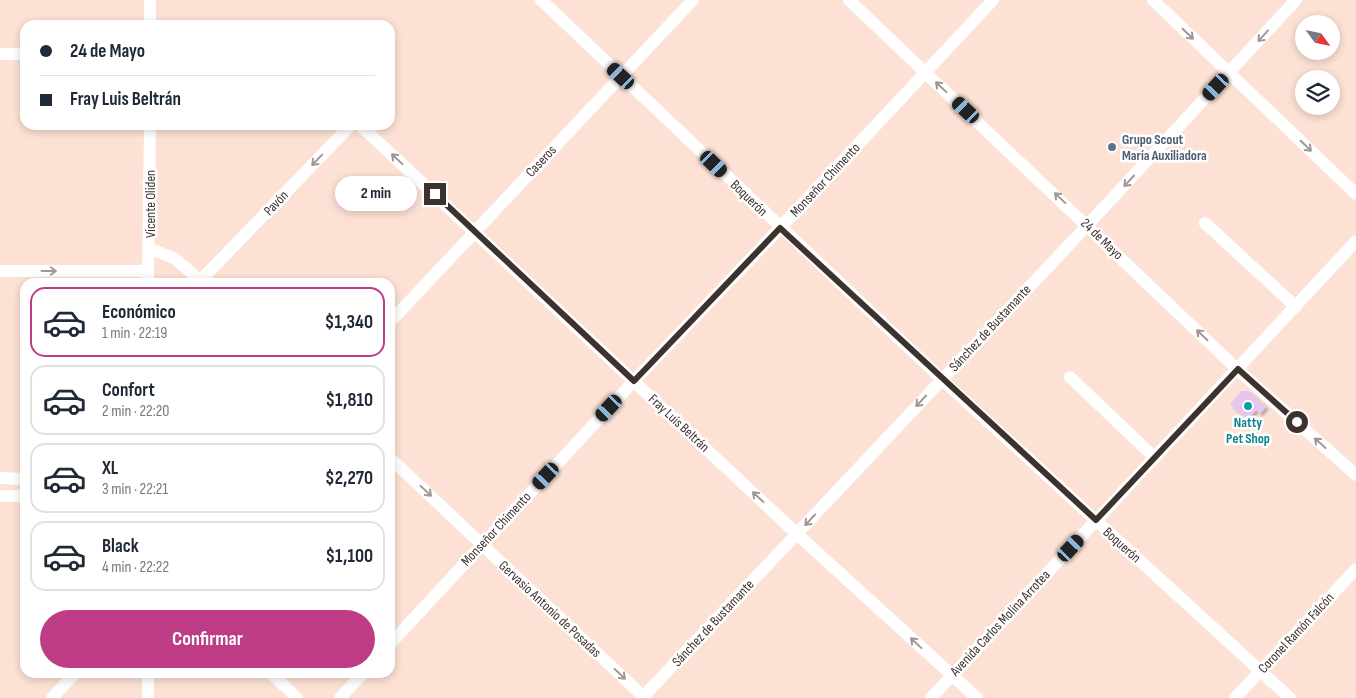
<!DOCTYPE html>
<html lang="es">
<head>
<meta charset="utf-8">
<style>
  :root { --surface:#fff; --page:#f2f2f3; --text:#1f2937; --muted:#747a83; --line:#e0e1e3; --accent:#be3c85 }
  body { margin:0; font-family:"Sofia Sans Condensed",sans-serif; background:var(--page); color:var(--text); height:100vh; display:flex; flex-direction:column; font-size:19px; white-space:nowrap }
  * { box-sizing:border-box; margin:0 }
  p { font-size:16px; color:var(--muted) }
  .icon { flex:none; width:28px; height:28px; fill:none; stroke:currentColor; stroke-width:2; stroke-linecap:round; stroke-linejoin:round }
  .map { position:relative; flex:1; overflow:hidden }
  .panel { position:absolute; left:20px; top:278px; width:375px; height:400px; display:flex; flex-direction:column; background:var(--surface); border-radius:15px; box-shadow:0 2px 8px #0003 }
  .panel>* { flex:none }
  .guide { position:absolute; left:20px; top:20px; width:375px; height:110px; border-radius:15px; box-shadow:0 2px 8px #0003; display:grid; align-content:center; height:110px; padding:0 20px; background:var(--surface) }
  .needle { width:32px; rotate:123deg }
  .fabs { position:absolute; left:1295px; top:15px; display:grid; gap:10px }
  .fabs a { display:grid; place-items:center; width:45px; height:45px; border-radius:50%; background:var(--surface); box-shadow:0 2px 8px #0003; font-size:25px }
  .end { position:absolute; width:22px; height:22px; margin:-11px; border:6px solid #3d332e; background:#fff; box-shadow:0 0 0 2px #fff }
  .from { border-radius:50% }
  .bubble { position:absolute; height:35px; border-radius:18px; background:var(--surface); box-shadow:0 2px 8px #0003; font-size:16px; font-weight:700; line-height:35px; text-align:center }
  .car { position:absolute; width:15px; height:30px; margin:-15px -8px; border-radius:6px; box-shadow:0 0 4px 1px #0007; background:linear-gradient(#222 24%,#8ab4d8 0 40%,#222 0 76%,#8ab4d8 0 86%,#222 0) }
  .guide b { display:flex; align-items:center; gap:18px; height:48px; font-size:19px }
  .guide b+b { border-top:1px solid var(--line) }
  .guide i { width:12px; height:12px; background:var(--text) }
  ul { padding:9px 0 0; list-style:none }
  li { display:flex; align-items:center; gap:15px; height:70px; margin:0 10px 8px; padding:0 10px; border:2px solid var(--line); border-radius:15px }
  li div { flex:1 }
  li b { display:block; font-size:19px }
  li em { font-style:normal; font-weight:700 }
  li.on { border-color:var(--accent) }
  li>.icon { width:45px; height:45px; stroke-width:1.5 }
  .action { display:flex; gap:10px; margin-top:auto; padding:10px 20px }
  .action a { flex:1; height:58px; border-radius:30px; background:var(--accent); color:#fff; font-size:20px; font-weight:700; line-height:58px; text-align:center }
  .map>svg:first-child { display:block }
  .building { fill:#e5c6ef; filter:url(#shadow) }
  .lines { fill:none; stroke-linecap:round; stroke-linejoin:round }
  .minor { stroke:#fff; stroke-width:12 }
  .oneway { stroke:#9e9996 }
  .route { stroke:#3d332e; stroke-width:6 }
  .service-dot { fill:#5c6f8a; stroke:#fff; stroke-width:2 }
  .culture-dot { fill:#0f9aa8; stroke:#fff; stroke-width:2 }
  .labels { text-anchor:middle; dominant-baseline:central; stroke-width:5; stroke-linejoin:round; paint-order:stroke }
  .service-label { font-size:14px; font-weight:bold; fill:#4e5e75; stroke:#fff; text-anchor:start }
  .street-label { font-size:14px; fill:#3d332e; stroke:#fff }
  .culture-label { font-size:14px; font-weight:bold; fill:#0d838f; stroke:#fff }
</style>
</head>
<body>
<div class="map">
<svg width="1356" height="698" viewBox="0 0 1356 698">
  <defs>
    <filter id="shadow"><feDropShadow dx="2.5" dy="2.5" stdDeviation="1" flood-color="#0004"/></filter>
  </defs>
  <rect width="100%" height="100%" fill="#fce1d4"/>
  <path class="building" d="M1241 391H1249L1266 407 1260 414 1256 410 1248 420 1230 404Z"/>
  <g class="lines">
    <path class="minor" d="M150 0V25
      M541 0 948 385 1290 698
      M849 0 1237 369 1356 475
      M1153 0 1356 194
      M0 54H25
      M360 125 797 534 977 698
      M1205 223 1296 307
      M150 249 174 258 202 282
      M0 271H148
      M200 281 351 125
      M148 282 150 125
      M390 322 693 0
      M1070 377 1155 458
      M390 458 645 698
      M0 478 25 479
      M0 496H25
      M390 644 634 381 780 228 993 0
      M148 672V698
      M270 672 297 698
      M52 698 76 672
      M340 698 364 672
      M642 698 1082 231 1296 0
      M931 698 1356 241
      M1235 698 1356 569"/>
  </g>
  <defs><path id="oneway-shaft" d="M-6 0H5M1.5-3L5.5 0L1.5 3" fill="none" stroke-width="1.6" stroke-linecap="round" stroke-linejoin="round" transform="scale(1.25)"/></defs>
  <g class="oneway">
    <use href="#oneway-shaft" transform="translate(1188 34) rotate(44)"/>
    <use href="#oneway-shaft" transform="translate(1263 36) rotate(132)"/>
    <use href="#oneway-shaft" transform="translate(941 87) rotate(-137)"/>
    <use href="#oneway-shaft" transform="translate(1306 146) rotate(44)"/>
    <use href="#oneway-shaft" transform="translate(397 159) rotate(-137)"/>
    <use href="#oneway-shaft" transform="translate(317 160) rotate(134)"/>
    <use href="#oneway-shaft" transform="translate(1129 181) rotate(133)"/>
    <use href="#oneway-shaft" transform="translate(1060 198) rotate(-137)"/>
    <use href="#oneway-shaft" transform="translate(49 271)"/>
    <use href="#oneway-shaft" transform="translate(1202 335) rotate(-136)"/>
    <use href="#oneway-shaft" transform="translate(921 401) rotate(133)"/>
    <use href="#oneway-shaft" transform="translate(1320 443) rotate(-138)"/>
    <use href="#oneway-shaft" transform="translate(426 491) rotate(43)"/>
    <use href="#oneway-shaft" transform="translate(758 497) rotate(-137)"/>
    <use href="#oneway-shaft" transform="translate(810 520) rotate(133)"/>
    <use href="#oneway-shaft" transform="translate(916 643) rotate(-137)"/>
    <use href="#oneway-shaft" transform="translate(620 674) rotate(43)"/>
  </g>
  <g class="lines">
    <path class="route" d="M435 194 634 381 780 228 1096 520 1238 369 1297 422"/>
  </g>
  <circle class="service-dot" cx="1112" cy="147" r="5"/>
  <circle class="culture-dot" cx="1248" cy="406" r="5"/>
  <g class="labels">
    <g class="service-label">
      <text x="1122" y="139">Grupo Scout<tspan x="1122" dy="16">María Auxiliadora</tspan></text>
    </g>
    <g class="street-label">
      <text transform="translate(541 161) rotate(-47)">Caseros</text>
      <text transform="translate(825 180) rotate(-47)">Monseñor Chimento</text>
      <text transform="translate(749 198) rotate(44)">Boquerón</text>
      <text transform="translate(276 203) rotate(-46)">Pavón</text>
      <text transform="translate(150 204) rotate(-90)">Vicente Oliden</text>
      <text transform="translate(1102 239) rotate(44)">24 de Mayo</text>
      <text transform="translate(990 328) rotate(-47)">Sánchez de Bustamante</text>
      <text transform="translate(679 423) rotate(43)">Fray Luis Beltrán</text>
      <text transform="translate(496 529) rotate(-47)">Monseñor Chimento</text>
      <text transform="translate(1122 545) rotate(42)">Boquerón</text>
      <text transform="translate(550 609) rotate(43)">Gervasio Antonio de Posadas</text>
      <text transform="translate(713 623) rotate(-47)">Sánchez de Bustamante</text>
      <text transform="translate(1000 623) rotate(-47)">Avenida Carlos Molina Arrotea</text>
      <text transform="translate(1296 633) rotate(-47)">Coronel Ramón Falcón</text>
    </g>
    <g class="culture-label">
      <text x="1248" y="422">Natty<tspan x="1248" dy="16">Pet Shop</tspan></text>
    </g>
  </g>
</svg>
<div class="fabs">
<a><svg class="needle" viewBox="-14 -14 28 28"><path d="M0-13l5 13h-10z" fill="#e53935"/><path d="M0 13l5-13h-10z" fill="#747a83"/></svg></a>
<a><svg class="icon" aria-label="layers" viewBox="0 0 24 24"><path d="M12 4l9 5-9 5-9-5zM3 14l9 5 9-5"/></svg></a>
</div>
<i class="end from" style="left:1297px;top:422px"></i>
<i class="end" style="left:435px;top:194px"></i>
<div class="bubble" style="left:335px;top:176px;width:82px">2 min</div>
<i class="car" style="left:621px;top:76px;rotate:313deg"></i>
<i class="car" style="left:1216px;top:87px;rotate:223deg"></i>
<i class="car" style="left:966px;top:110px;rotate:313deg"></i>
<i class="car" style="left:714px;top:164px;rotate:134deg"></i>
<i class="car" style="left:609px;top:408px;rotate:223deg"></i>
<i class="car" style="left:546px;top:476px;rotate:223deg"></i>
<i class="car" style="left:1071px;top:548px;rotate:43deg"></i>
<div class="guide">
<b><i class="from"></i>24 de Mayo</b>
<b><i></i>Fray Luis Beltrán</b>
</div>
<section class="panel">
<ul>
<li class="on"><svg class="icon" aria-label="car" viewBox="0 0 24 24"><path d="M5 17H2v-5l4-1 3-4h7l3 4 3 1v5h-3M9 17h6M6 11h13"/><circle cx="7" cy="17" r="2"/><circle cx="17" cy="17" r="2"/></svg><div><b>Económico</b><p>1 min · 22:19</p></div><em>$1,340</em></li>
<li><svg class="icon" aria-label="car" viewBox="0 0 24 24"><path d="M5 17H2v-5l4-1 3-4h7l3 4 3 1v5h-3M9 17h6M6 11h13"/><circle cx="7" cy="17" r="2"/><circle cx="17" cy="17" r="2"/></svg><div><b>Confort</b><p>2 min · 22:20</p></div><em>$1,810</em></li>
<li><svg class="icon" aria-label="car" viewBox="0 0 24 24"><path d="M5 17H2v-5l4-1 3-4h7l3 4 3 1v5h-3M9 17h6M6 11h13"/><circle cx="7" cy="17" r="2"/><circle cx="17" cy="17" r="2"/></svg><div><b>XL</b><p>3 min · 22:21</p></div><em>$2,270</em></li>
<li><svg class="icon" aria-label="car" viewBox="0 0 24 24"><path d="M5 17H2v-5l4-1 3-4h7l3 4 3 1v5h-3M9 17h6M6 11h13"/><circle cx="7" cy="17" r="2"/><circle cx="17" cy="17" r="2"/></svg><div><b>Black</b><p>4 min · 22:22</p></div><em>$1,100</em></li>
</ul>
<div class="action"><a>Confirmar</a></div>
</section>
</div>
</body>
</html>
